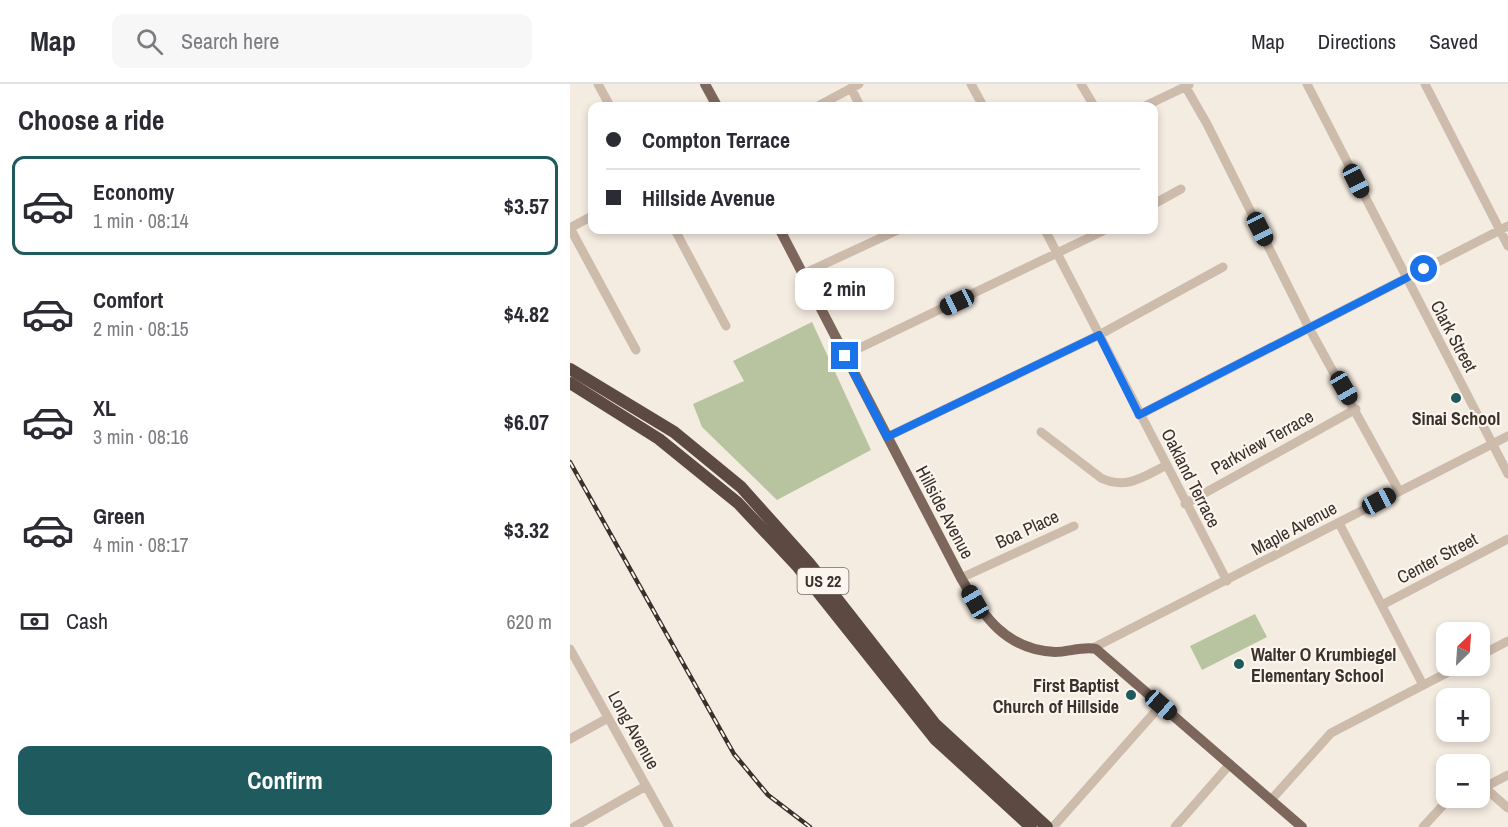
<!DOCTYPE html>
<html lang="en">
<head>
<meta charset="utf-8">
<style>
  :root { --surface:#fff; --page:#f7f7f7; --text:#2b2b33; --muted:#7c7c81; --line:#e1e1e2; --accent:#1f5a5e }
  body { margin:0; font-family:"Archivo Narrow",sans-serif; background:var(--page); color:var(--text); height:100vh; display:flex; flex-direction:column; font-size:22px; white-space:nowrap }
  * { box-sizing:border-box; margin:0 }
  p { font-size:20px; color:var(--muted) }
  .icon { flex:none; width:33px; height:33px; fill:none; stroke:currentColor; stroke-width:2; stroke-linecap:round; stroke-linejoin:round }
  .map { position:relative; flex:1; overflow:hidden }
  .drawer { display:flex; flex-direction:column; background:var(--surface); width:570px }
  .drawer>* { flex:none }
  .hud { position:absolute; left:18px; top:18px; width:570px; height:132px; border-radius:12px; box-shadow:0 3px 9px #0003; display:grid; align-content:center; height:132px; padding:0 18px; background:var(--surface) }
  .needle { width:39px; rotate:25deg }
  .fabs { position:absolute; left:866px; top:538px; display:grid; gap:12px }
  .fabs a { display:grid; place-items:center; width:54px; height:54px; border-radius:12px; background:var(--surface); box-shadow:0 3px 9px #0003; font-size:30px }
  .end { position:absolute; width:27px; height:27px; margin:-14px; border:8px solid #1a73e8; background:#fff; box-shadow:0 0 0 3px #fff }
  .from { border-radius:50% }
  .bubble { position:absolute; height:42px; border-radius:12px; background:var(--surface); box-shadow:0 3px 9px #0003; font-size:20px; font-weight:700; line-height:42px; text-align:center }
  .car { position:absolute; width:18px; height:36px; margin:-18px -9px; border-radius:8px; box-shadow:0 0 4px 2px #0007; background:linear-gradient(#222 24%,#8ab4d8 0 40%,#222 0 76%,#8ab4d8 0 86%,#222 0) }
  .hud b { display:flex; align-items:center; gap:21px; height:57px; font-size:22px }
  .hud b+b { border-top:2px solid var(--line) }
  .hud i { width:15px; height:15px; background:var(--text) }
  ul { padding:0; list-style:none }
  li { display:flex; align-items:center; gap:18px; height:99px; margin:0 12px 9px; padding:0 6px; border:3px solid transparent; border-radius:12px }
  li div { flex:1 }
  li b { display:block; font-size:22px }
  li em { font-style:normal; font-weight:700 }
  li.active { border-color:var(--accent) }
  li>.icon { width:54px; height:54px; stroke-width:1.5 }
  h2 { padding:0 18px; font-size:27px; line-height:72px }
  .pay { display:flex; align-items:center; gap:15px; height:66px; padding:0 18px; font-size:22px }
  .pay p { margin-inline-start:auto }
  .button { display:flex; gap:12px; margin-top:auto; padding:12px 18px }
  .button a { flex:1; height:69px; border-radius:12px; background:var(--accent); color:#fff; font-size:24px; font-weight:700; line-height:69px; text-align:center }
  header { display:flex; align-items:center; gap:36px; box-sizing:border-box; height:84px; padding:0 30px; background:var(--surface); border-bottom:2px solid var(--line) }
  header strong { font-size:28px }
  nav { display:flex; gap:33px; margin-inline-start:auto; font-size:21px }
  .search { width:420px; height:54px; background:var(--page); display:flex; align-items:center; gap:15px; box-sizing:border-box; padding:0 21px; border-radius:12px; color:var(--muted); font-size:22px }
  main { display:flex; flex:1; min-height:0 }
  .map>svg:first-child { display:block }
  .green { fill:#b8c4a0 }
  .lines { fill:none; stroke-linecap:round; stroke-linejoin:round }
  .minor { stroke:#cdbbac; stroke-width:9 }
  .major { stroke:#7d675c; stroke-width:10 }
  .highway { stroke:#5c4a42; stroke-width:12 }
  .rail-casing { stroke:#3b302b; stroke-width:4.5 }
  .rail { stroke:#fbf5ee; stroke-width:2; stroke-dasharray:7; stroke-linecap:butt }
  .route { stroke:#1a73e8; stroke-width:8 }
  .poi-dot { fill:#1f5a5e; stroke:#fbf5ee; stroke-width:2 }
  .labels { text-anchor:middle; dominant-baseline:central; stroke-width:4.5; stroke-linejoin:round; paint-order:stroke }
  .shield { fill:#fbf5ee; stroke:#756b66; stroke-width:1.5 }
  .shield-label { font-size:16px; font-weight:bold; fill:#3b302b }
  .street-label { font-size:18px; fill:#3b302b; stroke:#fbf5ee }
  .poi-label { font-size:18px; font-weight:bold; fill:#3b302b; stroke:#fbf5ee }
</style>
</head>
<body>
<header>
<strong>Map</strong>
<div class="search"><svg class="icon" aria-label="search" viewBox="0 0 24 24"><circle cx="10" cy="10" r="6"/><path d="M15 15l6 6"/></svg>Search here</div>
<nav><a>Map</a><a>Directions</a><a>Saved</a></nav>
</header>
<main>
<section class="drawer">
<h2>Choose a ride</h2>
<ul>
<li class="active"><svg class="icon" aria-label="car" viewBox="0 0 24 24"><path d="M5 17H2v-5l4-1 3-4h7l3 4 3 1v5h-3M9 17h6M6 11h13"/><circle cx="7" cy="17" r="2"/><circle cx="17" cy="17" r="2"/></svg><div><b>Economy</b><p>1 min · 08:14</p></div><em>$3.57</em></li>
<li><svg class="icon" aria-label="car" viewBox="0 0 24 24"><path d="M5 17H2v-5l4-1 3-4h7l3 4 3 1v5h-3M9 17h6M6 11h13"/><circle cx="7" cy="17" r="2"/><circle cx="17" cy="17" r="2"/></svg><div><b>Comfort</b><p>2 min · 08:15</p></div><em>$4.82</em></li>
<li><svg class="icon" aria-label="car" viewBox="0 0 24 24"><path d="M5 17H2v-5l4-1 3-4h7l3 4 3 1v5h-3M9 17h6M6 11h13"/><circle cx="7" cy="17" r="2"/><circle cx="17" cy="17" r="2"/></svg><div><b>XL</b><p>3 min · 08:16</p></div><em>$6.07</em></li>
<li><svg class="icon" aria-label="car" viewBox="0 0 24 24"><path d="M5 17H2v-5l4-1 3-4h7l3 4 3 1v5h-3M9 17h6M6 11h13"/><circle cx="7" cy="17" r="2"/><circle cx="17" cy="17" r="2"/></svg><div><b>Green</b><p>4 min · 08:17</p></div><em>$3.32</em></li>
</ul>
<div class="pay"><svg class="icon" aria-label="cash" viewBox="0 0 24 24"><path d="M3 7h18v10H3z"/><circle cx="12" cy="12" r="2"/></svg>Cash<p>620 m</p></div>
<div class="button"><a>Confirm</a></div>
</section>
<div class="map">
<svg width="938" height="743" viewBox="0 0 938 743">
  <rect width="100%" height="100%" fill="#f4ebe1"/>
  <path class="green" d="M242 238 301 366 207 416 132 343 123 320 174 297 163 277Z
    M685 530 697 553 632 586 620 562Z"/>
  <g class="lines">
    <path class="minor" d="M28 0 40 22
      M401 0 413 22
      M511 0 524 22
      M614 0 637 40 739 244 829 407
      M737 0 938 390
      M855 0 938 162
      M281 4 290 22
      M248 22 289 0
      M575 22 619 1
      M584 120 611 105
      M0 144 66 266
      M0 144 22 132
      M105 146 156 242
      M475 146 657 497
      M233 190 328 146
      M275 271 535 146
      M569 331 938 142
      M471 348 531 394C556 406 573 393 595 382
      M317 353 529 251 653 183
      M615 420 786 325
      M769 439 853 601
      M391 494 504 442
      M812 521 938 455
      M523 564 938 352
      M0 565 99 743
      M909 572 938 557
      M0 655 38 634
      M915 704 938 724
      M909 706 938 691
      M701 716 761 649 890 582
      M4 743 76 702
      M483 743 591 621
      M605 743 660 680
      M853 743 876 718 887 714"/>
    <path class="major" d="M135 0 147 22
      M210 146 391 494C413 532 436 566 485 568 498 568 514 562 526 565L732 743"/>
    <path class="highway" d="M0 285 104 348 171 403 239 479 365 640 477 743
      M0 299 89 355 168 419 228 483 365 655 461 743"/>
    <g class="rail-casing">
      <path id="rail" d="M0 378 164 670 198 711 240 743"/>
    </g>
    <use href="#rail" class="rail"/>
  </g>
  <g class="lines">
    <path class="route" d="M275 272 317 353 529 251 569 331 854 185"/>
  </g>
  <g class="poi-dot">
    <circle cx="886" cy="314" r="6"/>
    <circle cx="669" cy="580" r="6"/>
    <circle cx="561" cy="611" r="6"/>
  </g>
  <g class="labels">
    <rect class="shield" x="227.5" y="484" width="51" height="26" rx="4.5"/>
    <g class="shield-label">
      <text x="253" y="497">US 22</text>
    </g>
    <g class="street-label">
      <text transform="translate(884 252) rotate(62)">Clark Street</text>
      <text transform="translate(692 358) rotate(-29)">Parkview Terrace</text>
      <text transform="translate(621 394) rotate(63)">Oakland Terrace</text>
      <text transform="translate(375 428) rotate(62)">Hillside Avenue</text>
      <text transform="translate(724 444) rotate(-28)">Maple Avenue</text>
      <text transform="translate(457 445) rotate(-25)">Boa Place</text>
      <text transform="translate(867 474) rotate(-28)">Center Street</text>
      <text transform="translate(64 646) rotate(61)">Long Avenue</text>
    </g>
    <g class="poi-label">
      <text x="886" y="334">Sinai School</text>
      <text x="681" y="570" text-anchor="start">Walter O Krumbiegel<tspan x="681" dy="21">Elementary School</tspan></text>
      <text x="549" y="601" text-anchor="end">First Baptist<tspan x="549" dy="21">Church of Hillside</tspan></text>
    </g>
  </g>
</svg>
<div class="fabs">
<a><svg class="needle" viewBox="-14 -14 28 28"><path d="M0-13l5 13h-10z" fill="#e53935"/><path d="M0 13l5-13h-10z" fill="#7c7c81"/></svg></a>
<a>+</a>
<a>−</a>
</div>
<i class="end from" style="left:854px;top:185px"></i>
<i class="end" style="left:275px;top:272px"></i>
<div class="bubble" style="left:225px;top:184px;width:99px">2 min</div>
<i class="car" style="left:786px;top:97px;rotate:153deg"></i>
<i class="car" style="left:690px;top:145px;rotate:153deg"></i>
<i class="car" style="left:387px;top:218px;rotate:245deg"></i>
<i class="car" style="left:774px;top:304px;rotate:150deg"></i>
<i class="car" style="left:809px;top:417px;rotate:62deg"></i>
<i class="car" style="left:405px;top:518px;rotate:330deg"></i>
<i class="car" style="left:591px;top:621px;rotate:131deg"></i>
<div class="hud">
<b><i class="from"></i>Compton Terrace</b>
<b><i></i>Hillside Avenue</b>
</div>
</div>
</main>
</body>
</html>
